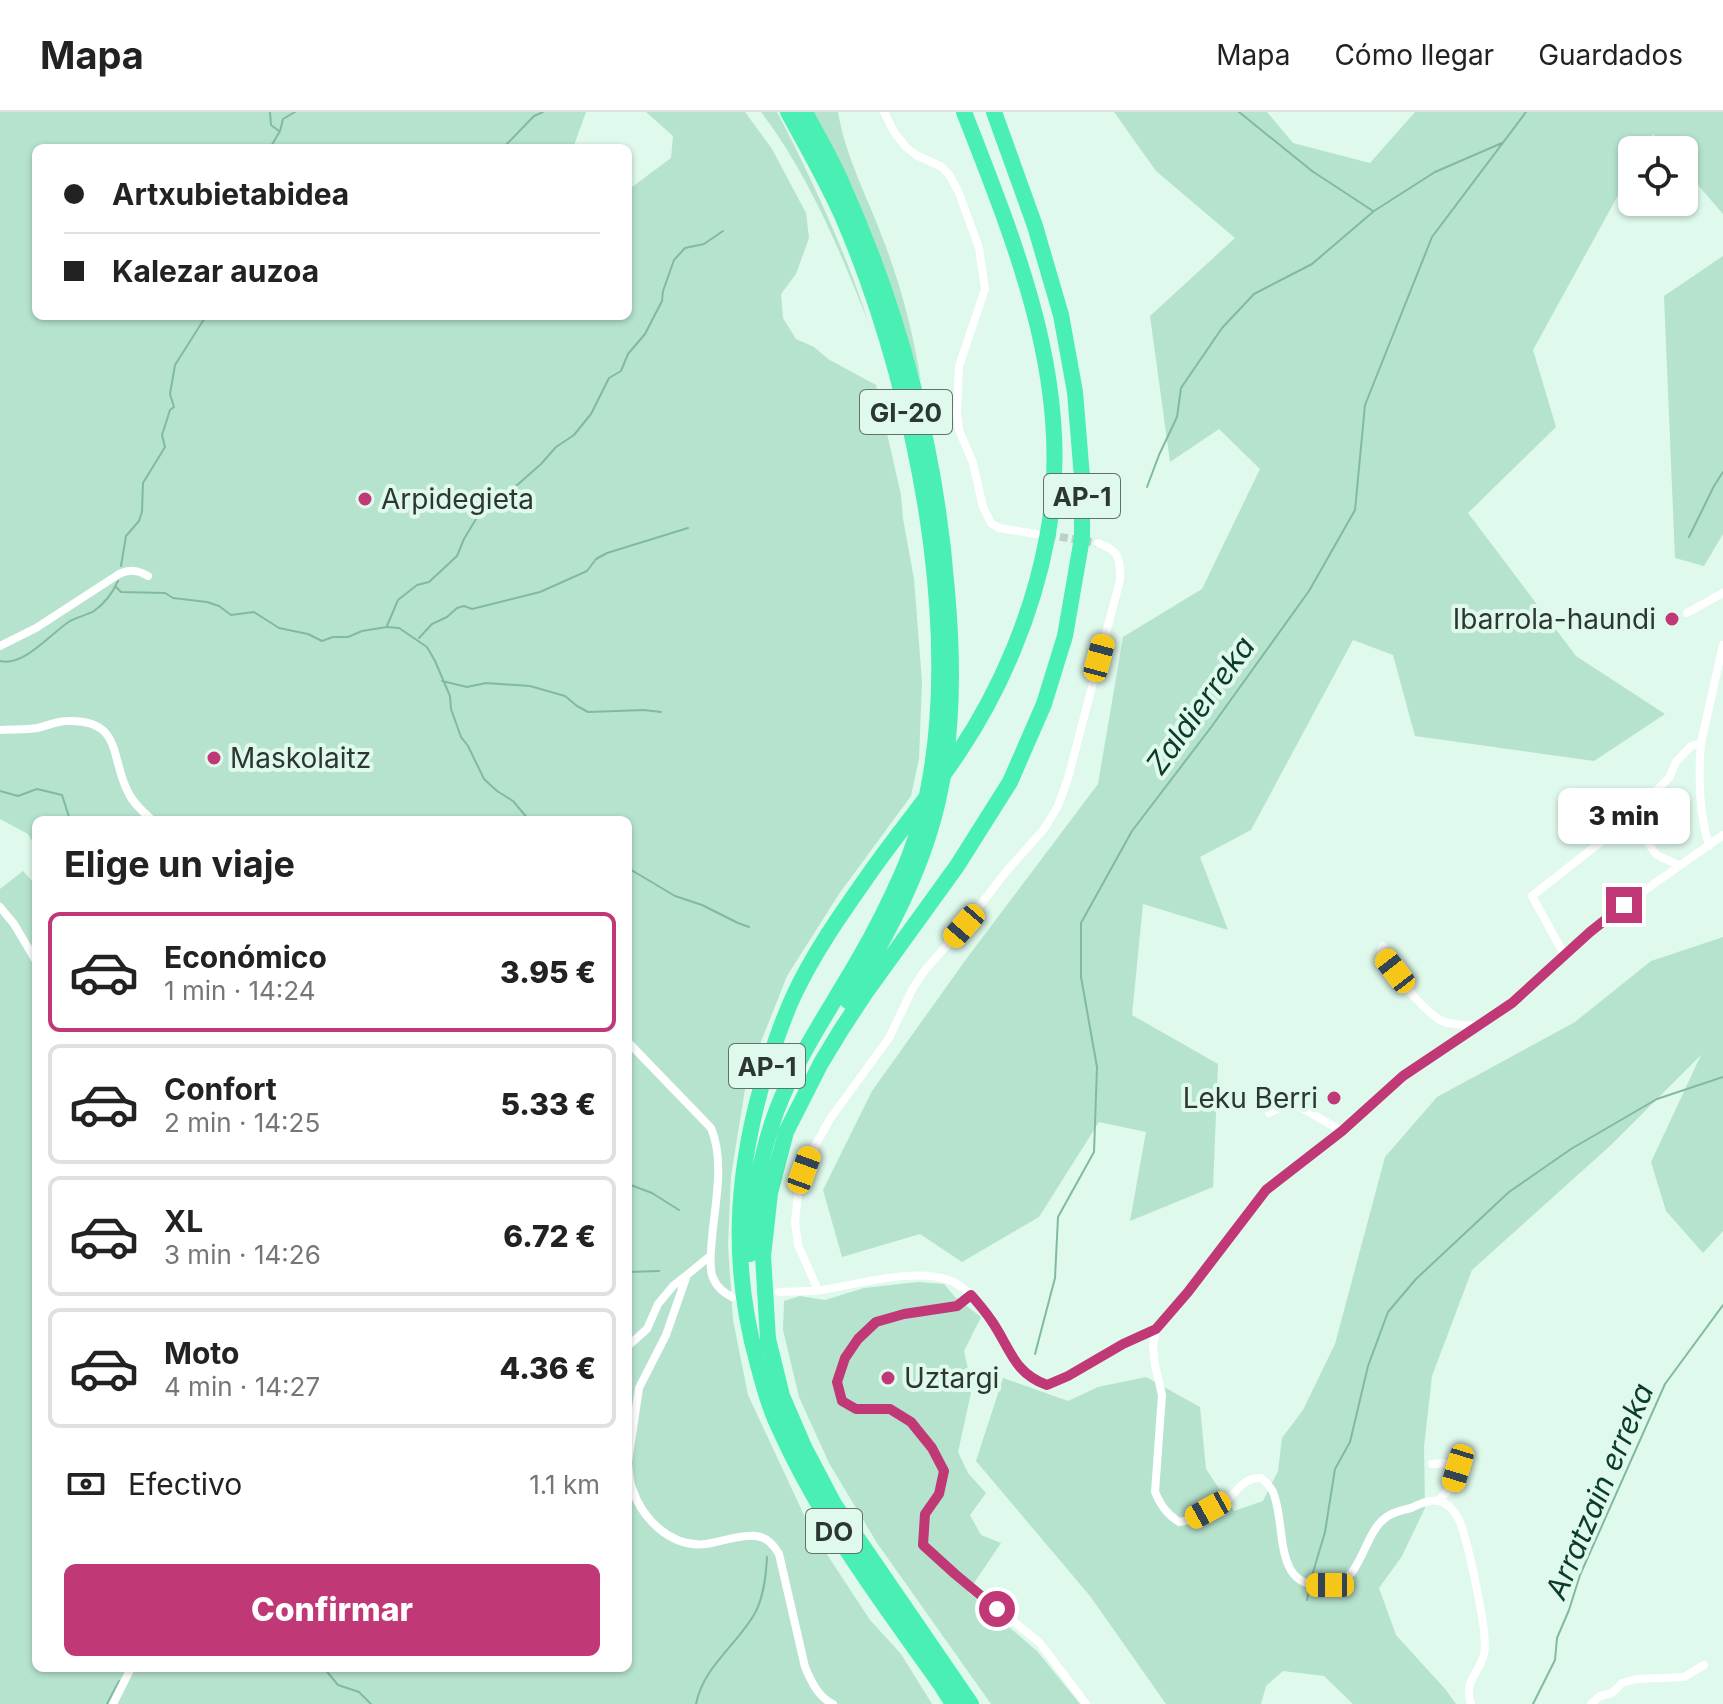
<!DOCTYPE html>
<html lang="es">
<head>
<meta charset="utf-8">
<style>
  :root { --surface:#fff; --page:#f6f6f6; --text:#222; --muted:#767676; --line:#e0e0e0; --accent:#c03876 }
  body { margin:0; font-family:Inter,sans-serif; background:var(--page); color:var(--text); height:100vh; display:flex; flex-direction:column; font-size:30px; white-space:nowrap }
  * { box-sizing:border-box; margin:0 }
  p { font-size:26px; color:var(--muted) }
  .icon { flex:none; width:44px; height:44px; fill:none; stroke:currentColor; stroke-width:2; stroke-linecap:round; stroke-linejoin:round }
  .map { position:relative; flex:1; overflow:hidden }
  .sheet { position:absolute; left:32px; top:704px; width:600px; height:856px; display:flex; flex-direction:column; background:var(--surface); border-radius:12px; box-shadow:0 2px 6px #0004 }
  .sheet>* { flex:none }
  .guide { position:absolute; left:32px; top:32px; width:600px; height:176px; border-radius:12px; box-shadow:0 2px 6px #0004; display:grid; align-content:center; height:176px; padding:0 32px; background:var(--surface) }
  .buttons { position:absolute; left:1618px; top:24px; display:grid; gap:16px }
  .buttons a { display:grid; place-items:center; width:80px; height:80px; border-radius:12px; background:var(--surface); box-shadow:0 2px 6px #0004; font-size:40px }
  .end { position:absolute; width:36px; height:36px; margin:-18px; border:10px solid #c03876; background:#fff; box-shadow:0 0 0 4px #fff }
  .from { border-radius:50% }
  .bubble { position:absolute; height:56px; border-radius:12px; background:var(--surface); box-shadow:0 2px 6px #0004; font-size:26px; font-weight:800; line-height:56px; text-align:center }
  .car { position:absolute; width:24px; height:48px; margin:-24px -12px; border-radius:10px; box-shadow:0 0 6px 2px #0007; background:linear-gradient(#f5c518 24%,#345 0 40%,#f5c518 0 76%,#345 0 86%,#f5c518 0) }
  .guide b { display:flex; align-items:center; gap:28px; height:76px; font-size:30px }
  .guide b+b { border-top:2px solid var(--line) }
  .guide i { width:20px; height:20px; background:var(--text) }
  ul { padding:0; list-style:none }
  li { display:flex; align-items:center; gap:24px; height:120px; margin:0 16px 12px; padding:0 16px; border:4px solid var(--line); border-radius:12px }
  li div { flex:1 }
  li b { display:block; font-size:30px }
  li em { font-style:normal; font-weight:800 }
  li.active { border-color:var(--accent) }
  li>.icon { width:72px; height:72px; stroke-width:1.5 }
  h2 { padding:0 32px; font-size:36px; line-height:96px }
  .pay { display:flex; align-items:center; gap:20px; height:88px; padding:0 32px; font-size:30px }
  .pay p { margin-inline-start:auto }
  .action { display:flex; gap:16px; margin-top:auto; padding:16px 32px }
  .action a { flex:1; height:92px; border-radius:12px; background:var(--accent); color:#fff; font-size:32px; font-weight:800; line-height:92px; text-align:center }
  header { display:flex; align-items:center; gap:48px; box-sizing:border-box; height:112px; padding:0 40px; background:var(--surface); border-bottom:2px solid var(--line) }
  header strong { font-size:38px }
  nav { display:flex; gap:44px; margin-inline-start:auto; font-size:28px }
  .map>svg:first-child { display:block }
  .green { fill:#b6e3ce }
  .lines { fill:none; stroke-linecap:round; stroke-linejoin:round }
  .stream { stroke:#82baa0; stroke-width:2 }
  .minor-tunnel { stroke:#bbd2c7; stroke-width:8; stroke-dasharray:8 4; stroke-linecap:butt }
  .minor { stroke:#fff; stroke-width:8 }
  .motorway { stroke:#49efb3; stroke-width:16 }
  .route { stroke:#c03876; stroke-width:10 }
  .poi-dot { fill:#c03876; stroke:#dff9ec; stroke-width:3 }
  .labels { text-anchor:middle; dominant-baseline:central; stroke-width:8; stroke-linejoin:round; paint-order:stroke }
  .shield { fill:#dff9ec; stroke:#62716a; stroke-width:2 }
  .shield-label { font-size:26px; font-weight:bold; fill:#2d3732 }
  .poi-label { font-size:28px; fill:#2d3732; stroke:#dff9ec; text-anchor:start }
  .water-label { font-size:30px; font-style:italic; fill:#0b3b2a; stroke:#dff9ec }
</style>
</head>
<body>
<header>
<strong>Mapa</strong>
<nav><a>Mapa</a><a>Cómo llegar</a><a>Guardados</a></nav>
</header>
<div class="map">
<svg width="1723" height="1592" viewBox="0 0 1723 1592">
  <rect width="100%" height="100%" fill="#dff9ec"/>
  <path class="green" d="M0 0H586L573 36H36V204H628V78L671 46 673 24 646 0H745L772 37 806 101 809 126 796 162 781 182 783 206 796 227 814 235 828 247 876 273 901 383 903 407 914 467 922 570 919 647 911 684 839 782 787 864 747 965 731 1064 728 1133 733 1208 748 1283 811 1418 870 1508 901 1542 932 1592H0V777L23 759 33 770 36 767V1556H628V708H36V736L28 722 0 707Z
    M761 0H777C813 69 845 138 869 212 840 139 809 63 761 0Z
    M812 0H838C845 43 866 82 881 122 900 170 913 219 921 270L890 174Z
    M1114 0H1267L1293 31 1370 51 1415 0H1723V102L1684 57V38H1667L1653 22 1643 38H1632V58L1533 238 1556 315 1468 401 1576 544 1665 602 1594 649 1415 624 1393 543 1353 528 1251 718 1200 745 1228 818 1143 792 1132 903 1218 952 1213 1075 1130 1109 1146 1020 1099 1010 1039 1105 962 1150 920 1122 842 1145 823 1078 872 979 967 846 1098 672 1123 525 1202 477 1260 357 1219 317 1170 350 1150 204 1235 126 1156 59Z
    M1723 144V422L1704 454 1675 446 1664 184Z
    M1723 825V1119L1703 1141 1666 1099 1651 1050 1701 943 1611 1033 1472 1158 1432 1264 1424 1335 1425 1396 1402 1444 1379 1476 1396 1523 1446 1578 1456 1592H1353L1324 1564 1283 1559 1266 1574 1261 1592H1166L1090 1484 976 1349 1003 1266 1068 1289 1098 1275 1146 1265 1200 1295 1206 1357 1234 1399 1263 1389 1278 1359 1282 1326 1303 1298 1335 1232 1385 1045 1437 985 1575 910 1651 849Z
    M918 1170 944 1172 955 1185 981 1205 964 1239 972 1276 958 1340 968 1361 986 1381 970 1403 981 1423 1001 1431 968 1480 1037 1539 1080 1592H991L877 1431 829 1351 799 1285 783 1218 784 1189 800 1184 825 1188 864 1176Z"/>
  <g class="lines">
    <path class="stream" d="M270 0 271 13 279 19
      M1239 0 1312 59 1373 99
      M270 36 280 19 283 7 295 0
      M503 36 534 4 543 0
      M1147 375 1159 343 1177 305 1181 276 1222 216 1254 182 1312 152 1374 99 1435 60 1502 31
      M1689 425 1714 374 1723 360
      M121 454 126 424 139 409 142 400 143 371 165 335 162 323 170 298 174 295 170 282 175 253 206 204
      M116 475 121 480 165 481 173 486 207 490 219 494 231 503 254 500 279 516 308 522 322 529 333 525H348L362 519 387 515 399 516 427 535 435 549 450 584 451 597 461 625 468 634 484 667 497 679 513 689 529 708
      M387 514 398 488 417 473 429 470 457 444 464 427 479 402 499 389 541 352 556 335 574 323 591 302 609 266 621 259 628 242 645 222 662 189 663 179 674 148 685 136 704 132 723 119
      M419 526 432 512 447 505 457 496 464 494 472 497 540 480 587 459 596 447 607 441 688 416
      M0 549C24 555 50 522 70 509 78 505 87 503 94 499 104 492 113 480 118 469
      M442 569 467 575 486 571 530 574 565 584 577 594 588 600 644 598 661 600
      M0 679 18 684 37 677 62 683 70 708
      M628 756 675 784 702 793 738 811 749 815
      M628 1072 652 1081 679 1098
      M628 1160 659 1159
      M1035 1242 1055 1166 1058 1105 1094 1040 1097 955 1081 865V811L1132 719 1212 614 1309 479 1355 398 1365 293 1432 125 1526 0
      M1311 1467 1325 1420 1335 1357 1350 1330 1368 1254 1388 1200 1416 1167 1509 1080 1571 1037 1657 987 1723 965
      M1307 1488 1310 1474
      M324 1556 338 1573 359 1580 371 1592
      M107 1592 119 1569
      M696 1592C703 1555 737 1533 755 1501 764 1484 766 1464 767 1445
      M1533 1592 1555 1548 1557 1526 1569 1498 1580 1463 1665 1272 1723 1193"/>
    <path class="minor-tunnel" d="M1048 423 1098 431"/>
    <path class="minor" d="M884 0 894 20 906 35 916 43 942 55 950 64 959 81 979 136 985 177 959 254 957 300 959 318 973 351 983 395 991 411 999 416 1036 422
      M1687 501 1723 481
      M0 534 36 516 119 462C131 457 137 458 148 464
      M0 618C12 617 25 618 37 616 47 614 57 609 67 609 123 607 110 646 128 680 133 691 143 700 152 708
      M1701 631C1698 666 1699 701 1709 734
      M1621 714C1628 721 1636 722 1644 727 1650 731 1651 737 1656 742 1663 747 1672 749 1679 754
      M0 795 14 812 36 849
      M1383 834 1381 838 1384 846C1399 865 1419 895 1440 908 1450 914 1466 912 1477 914
      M1565 844 1532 784 1621 714 1669 666 1676 650 1691 634 1701 631 1723 533
      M628 930 711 1016C725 1049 715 1091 712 1126 711 1138 709 1152 712 1163 716 1175 723 1180 732 1185
      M1269 1001 1291 990 1342 1019
      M818 1178 798 1133 795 1110 799 1073 810 1043 830 1007 889 926 913 876 925 858 964 814 1005 761 1044 717 1058 694 1068 666 1120 468C1120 446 1120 439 1098 431
      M779 1180C795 1179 812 1180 828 1177 862 1171 915 1156 949 1168 967 1175 983 1195 993 1210 1010 1237 1015 1261 1047 1273L1068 1264 1123 1232 1156 1217 1188 1180 1266 1078 1342 1019 1403 964 1512 891 1607 805 1723 723
      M971 1183 957 1194 904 1202 876 1210 858 1227 845 1246 837 1270 842 1289 856 1297H890L911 1310 932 1336 944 1359 939 1382 925 1402 923 1433 955 1462 1040 1531 1086 1592
      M1156 1217 1153 1233 1155 1253 1162 1283 1155 1380C1161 1394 1167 1402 1179 1410 1194 1408 1217 1396 1228 1387 1239 1377 1245 1365 1261 1366 1266 1370 1270 1374 1273 1380 1288 1416 1270 1481 1332 1473 1363 1468 1363 1419 1388 1404 1394 1400 1403 1398 1411 1396 1420 1392 1430 1387 1440 1389 1449 1392 1456 1401 1460 1410 1468 1432 1489 1522 1484 1542 1479 1563 1463 1568 1471 1592
      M628 1234 647 1217 658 1192 673 1174 687 1163
      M628 1350 639 1276 666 1223 687 1163 710 1144
      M628 1351C629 1360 629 1369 632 1376 642 1407 671 1436 706 1432 721 1430 740 1422 756 1424 767 1425 774 1433 779 1442L805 1555C811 1569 818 1585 833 1592
      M1432 1352 1444 1351 1458 1356 1454 1372 1438 1389
      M113 1592 131 1556
      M1591 1592 1600 1584 1612 1581 1622 1571 1637 1567 1684 1565 1704 1553"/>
    <path class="motorway" d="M805 0C816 21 829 43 839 65 898 195 936 336 947 479 953 546 954 614 940 679 925 755 887 823 848 889
      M750 1142C753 1093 759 1046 776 1000 797 944 831 896 860 845 875 819 889 791 901 764 983 584 919 283 844 108 828 71 807 35 788 0
      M953 1592 941 1573C882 1490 822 1411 780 1318 770 1298 764 1275 758 1253 731 1156 735 1068 762 972 771 942 781 911 794 883 815 838 844 798 872 758 900 718 932 681 959 640 1001 577 1033 501 1047 426 1076 277 1017 136 964 0
      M971 1592 834 1392 804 1335 782 1284 768 1227 763 1144 770 1081 786 1020 821 951 841 918 866 880 957 754 1010 670 1044 592 1065 524 1082 426V365L1075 280 1061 203 1035 114 994 0"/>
  </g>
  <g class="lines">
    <path class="route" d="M997 1497 955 1462 923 1433 925 1402 939 1382 944 1359 932 1336 911 1310 890 1297H856L842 1289 837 1270 845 1246 858 1227 876 1210 904 1202 957 1194 971 1183C978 1191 985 1199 991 1208 1010 1235 1013 1261 1047 1273L1068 1264 1123 1232 1156 1217 1188 1180 1266 1078 1342 1019 1403 964 1512 891 1590 820 1624 793"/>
  </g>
  <g class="poi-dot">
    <circle cx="365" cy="387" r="8"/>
    <circle cx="1672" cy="507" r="8"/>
    <circle cx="214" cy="646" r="8"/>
    <circle cx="1334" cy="986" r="8"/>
    <circle cx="888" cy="1266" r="8"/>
  </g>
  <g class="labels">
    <g class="shield">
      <rect x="860" y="278" width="92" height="44" rx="6"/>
      <rect x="1044" y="362" width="76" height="44" rx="6"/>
      <rect x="729" y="932" width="76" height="44" rx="6"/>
      <rect x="806" y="1397" width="56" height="44" rx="6"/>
    </g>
    <g class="shield-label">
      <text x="906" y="300">GI-20</text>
      <text x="1082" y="384">AP-1</text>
      <text x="767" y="954">AP-1</text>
      <text x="834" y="1419">DO</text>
    </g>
    <g class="poi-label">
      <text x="381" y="387">Arpidegieta</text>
      <text x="1656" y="507" text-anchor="end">Ibarrola-haundi</text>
      <text x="230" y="646">Maskolaitz</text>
      <text x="1318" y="986" text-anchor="end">Leku Berri</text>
      <text x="904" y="1266">Uztargi</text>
    </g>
    <g class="water-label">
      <text transform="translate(1200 593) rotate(-54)">Zaldierreka</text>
      <text transform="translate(1599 1379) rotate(-67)">Arratzain erreka</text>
    </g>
  </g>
</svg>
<div class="buttons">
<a><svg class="icon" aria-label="locate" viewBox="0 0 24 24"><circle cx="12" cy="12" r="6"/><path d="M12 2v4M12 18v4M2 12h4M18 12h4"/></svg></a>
</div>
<i class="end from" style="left:997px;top:1497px"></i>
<i class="end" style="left:1624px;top:793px"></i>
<div class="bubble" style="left:1558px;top:676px;width:132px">3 min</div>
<i class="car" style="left:1099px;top:546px;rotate:15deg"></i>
<i class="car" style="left:964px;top:814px;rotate:221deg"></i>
<i class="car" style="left:1395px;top:859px;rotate:322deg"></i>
<i class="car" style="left:804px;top:1058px;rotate:20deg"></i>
<i class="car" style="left:1458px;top:1356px;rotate:197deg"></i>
<i class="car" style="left:1208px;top:1398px;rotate:241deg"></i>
<i class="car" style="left:1330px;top:1473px;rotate:270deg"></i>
<div class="guide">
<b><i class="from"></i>Artxubietabidea</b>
<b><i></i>Kalezar auzoa</b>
</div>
<section class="sheet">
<h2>Elige un viaje</h2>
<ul>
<li class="active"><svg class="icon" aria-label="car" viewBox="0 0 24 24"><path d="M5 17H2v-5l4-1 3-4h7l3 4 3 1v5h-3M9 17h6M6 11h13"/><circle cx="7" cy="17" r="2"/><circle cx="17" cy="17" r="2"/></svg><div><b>Económico</b><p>1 min · 14:24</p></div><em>3.95 €</em></li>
<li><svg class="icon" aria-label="car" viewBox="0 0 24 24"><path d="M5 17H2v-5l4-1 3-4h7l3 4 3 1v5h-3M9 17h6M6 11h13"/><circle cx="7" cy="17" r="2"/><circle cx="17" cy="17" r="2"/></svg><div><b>Confort</b><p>2 min · 14:25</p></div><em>5.33 €</em></li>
<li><svg class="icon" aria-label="car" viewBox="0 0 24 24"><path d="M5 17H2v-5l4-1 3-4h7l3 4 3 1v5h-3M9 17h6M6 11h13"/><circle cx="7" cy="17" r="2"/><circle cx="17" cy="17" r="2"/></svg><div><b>XL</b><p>3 min · 14:26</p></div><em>6.72 €</em></li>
<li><svg class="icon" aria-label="car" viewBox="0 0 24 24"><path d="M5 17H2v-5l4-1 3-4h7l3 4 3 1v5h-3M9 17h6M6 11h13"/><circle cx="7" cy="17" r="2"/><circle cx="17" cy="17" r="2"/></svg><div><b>Moto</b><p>4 min · 14:27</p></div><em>4.36 €</em></li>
</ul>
<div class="pay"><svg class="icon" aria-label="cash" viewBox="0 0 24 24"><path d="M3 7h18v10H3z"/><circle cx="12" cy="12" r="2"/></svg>Efectivo<p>1.1 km</p></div>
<div class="action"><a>Confirmar</a></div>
</section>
</div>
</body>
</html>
